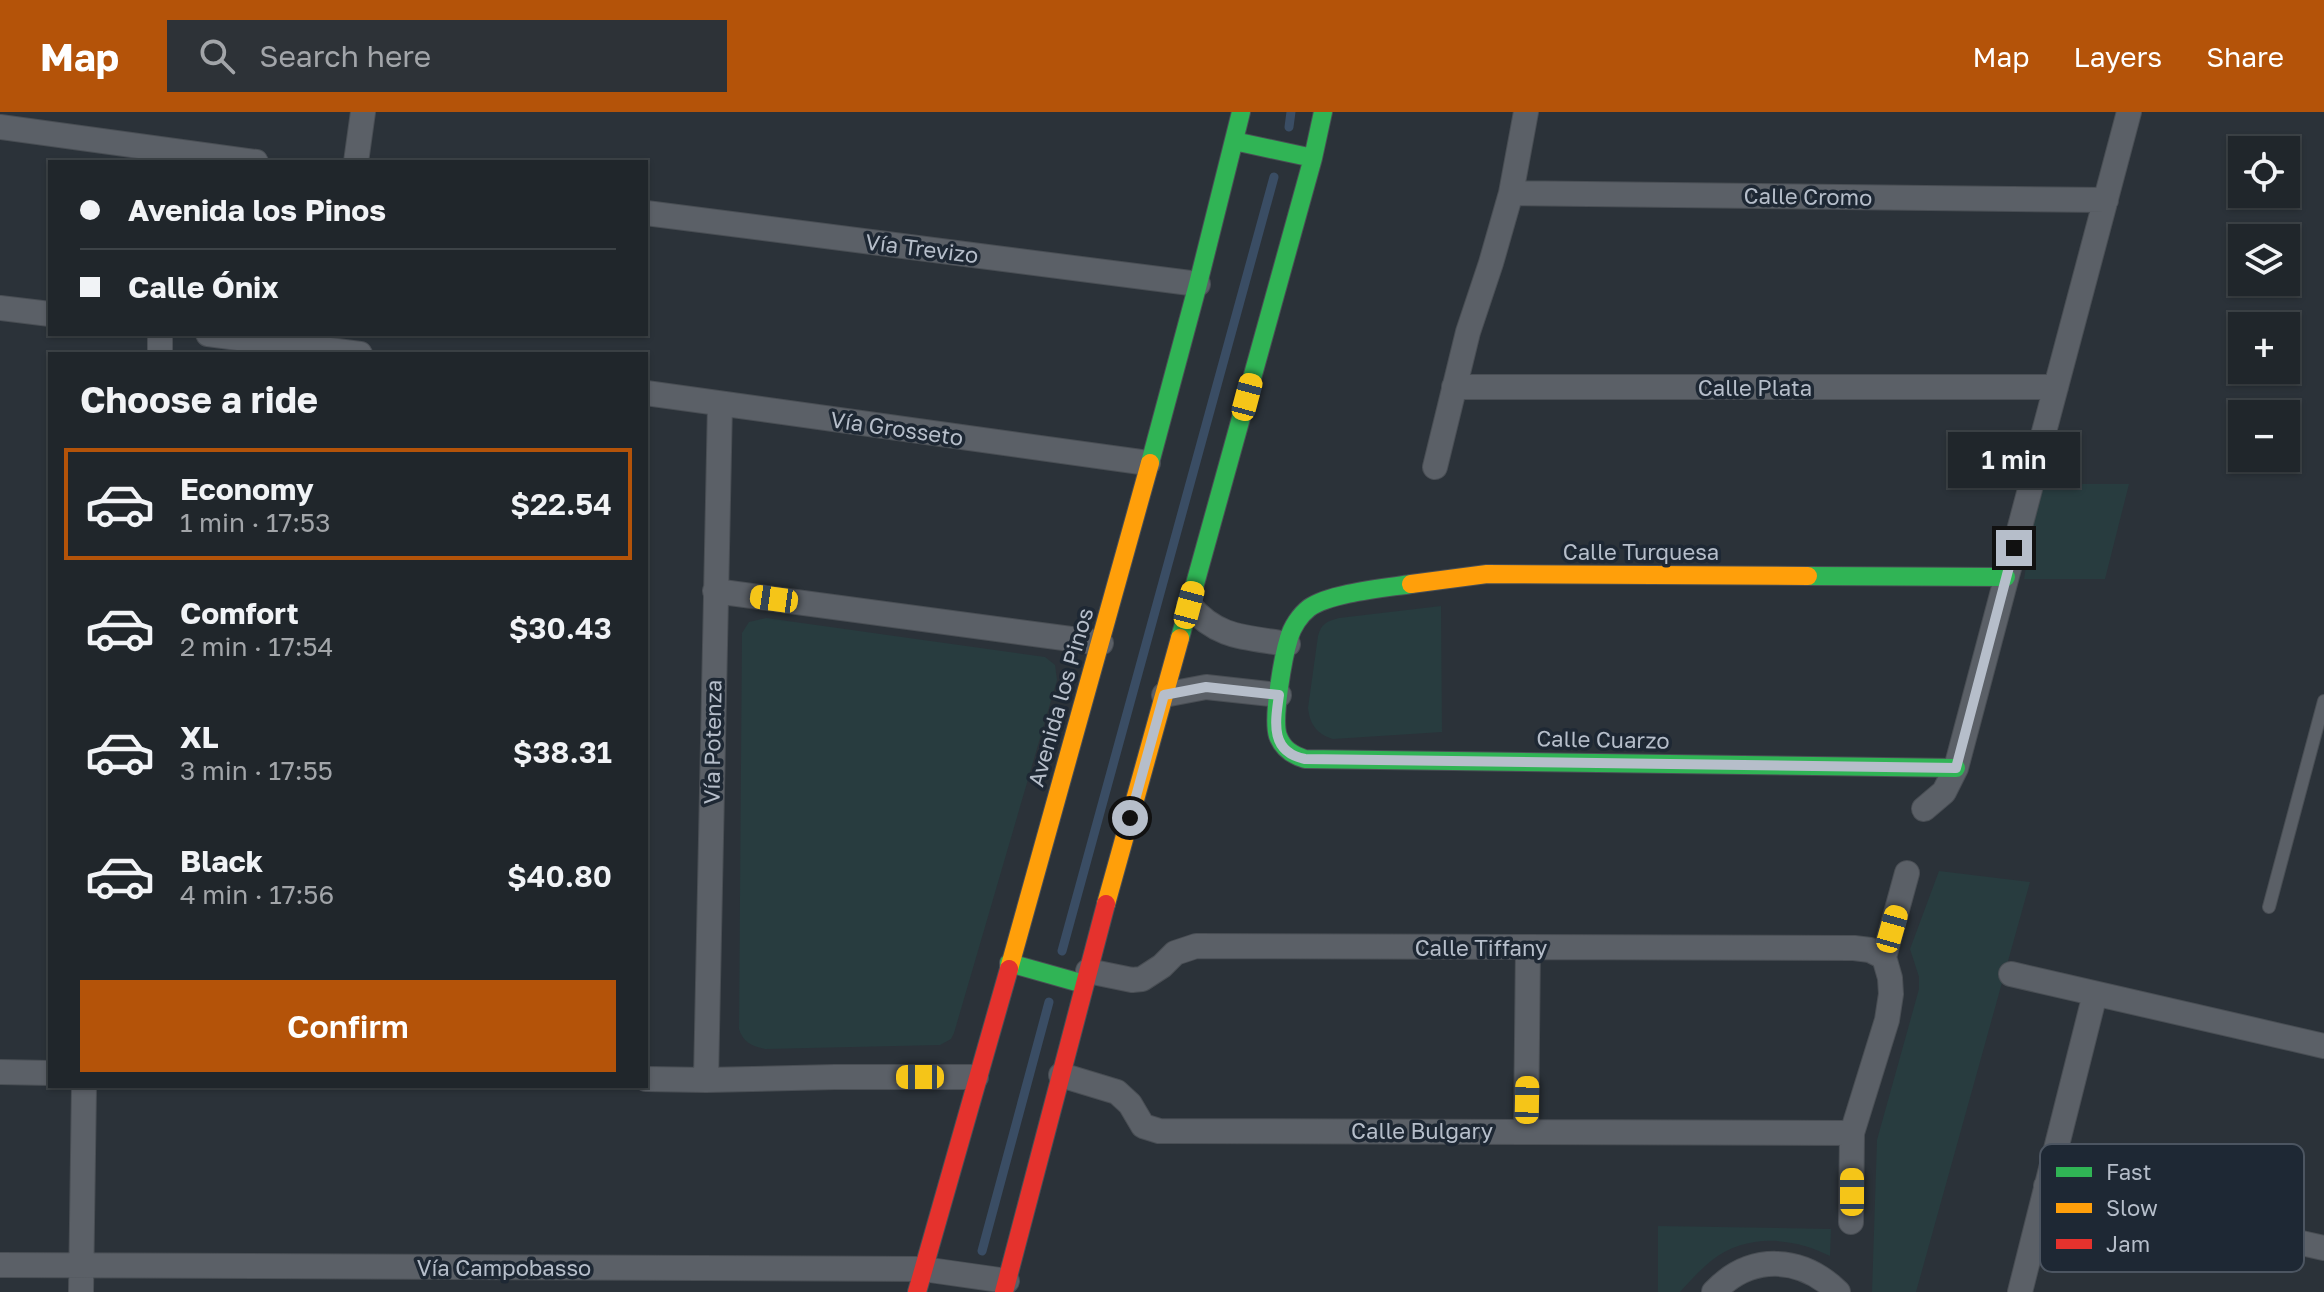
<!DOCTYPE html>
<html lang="en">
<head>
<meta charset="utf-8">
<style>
  :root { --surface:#20262b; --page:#2d3237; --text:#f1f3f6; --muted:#a2a5a9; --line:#3d4347; --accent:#b45309 }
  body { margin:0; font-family:"Golos Text",sans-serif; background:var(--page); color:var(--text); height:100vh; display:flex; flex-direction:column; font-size:30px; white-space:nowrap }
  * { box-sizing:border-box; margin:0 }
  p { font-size:26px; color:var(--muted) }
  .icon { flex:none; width:44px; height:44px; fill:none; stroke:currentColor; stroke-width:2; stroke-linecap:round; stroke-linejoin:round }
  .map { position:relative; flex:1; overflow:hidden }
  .panel { position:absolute; left:48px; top:240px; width:600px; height:736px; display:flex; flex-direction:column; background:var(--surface); border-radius:0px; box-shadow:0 2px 6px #0004,0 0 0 2px var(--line) }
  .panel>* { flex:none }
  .top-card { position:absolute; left:48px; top:48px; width:600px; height:176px; border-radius:0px; box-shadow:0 2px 6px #0004,0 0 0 2px var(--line); display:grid; align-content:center; height:176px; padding:0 32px; background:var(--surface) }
  .controls { position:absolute; left:2228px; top:24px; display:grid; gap:16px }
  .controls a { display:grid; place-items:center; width:72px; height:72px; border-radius:0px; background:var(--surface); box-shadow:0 2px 6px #0004,0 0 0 2px var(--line); font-size:40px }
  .end { position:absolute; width:36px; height:36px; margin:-18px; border:10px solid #b6beca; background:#111; box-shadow:0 0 0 4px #111 }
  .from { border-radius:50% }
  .bubble { position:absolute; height:56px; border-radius:0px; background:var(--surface); box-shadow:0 2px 6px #0004,0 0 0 2px var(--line); font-size:26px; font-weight:600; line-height:56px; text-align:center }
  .car { position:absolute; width:24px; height:48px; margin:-24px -12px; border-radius:10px; box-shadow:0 0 6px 2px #0007; background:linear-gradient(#f5c518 24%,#345 0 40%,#f5c518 0 76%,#345 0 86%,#f5c518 0) }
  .top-card b { display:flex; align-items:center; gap:28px; height:76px; font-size:30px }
  .top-card b+b { border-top:2px solid var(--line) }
  .top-card i { width:20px; height:20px; background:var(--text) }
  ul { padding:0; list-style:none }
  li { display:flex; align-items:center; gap:24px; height:112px; margin:0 16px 12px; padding:0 16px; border:4px solid transparent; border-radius:0px }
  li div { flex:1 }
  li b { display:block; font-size:30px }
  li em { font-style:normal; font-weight:600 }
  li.selected { border-color:var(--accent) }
  li>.icon { width:72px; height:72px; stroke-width:1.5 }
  h2 { padding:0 32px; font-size:36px; line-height:96px }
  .button { display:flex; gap:16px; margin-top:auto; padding:16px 32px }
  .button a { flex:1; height:92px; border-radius:0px; background:var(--accent); color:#fff; font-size:32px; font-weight:600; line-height:92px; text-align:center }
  header { display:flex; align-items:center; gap:48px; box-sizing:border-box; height:112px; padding:0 40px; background:var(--accent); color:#fff }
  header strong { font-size:38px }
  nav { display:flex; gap:44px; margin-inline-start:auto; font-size:28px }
  .search { width:560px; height:72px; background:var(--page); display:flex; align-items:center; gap:20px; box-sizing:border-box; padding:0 28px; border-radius:0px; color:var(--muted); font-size:30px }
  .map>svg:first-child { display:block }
  .green { fill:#283c3f }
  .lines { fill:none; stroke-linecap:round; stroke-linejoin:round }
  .stream { stroke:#3a4d64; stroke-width:9 }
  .lane-casing { stroke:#494e54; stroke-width:14 }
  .street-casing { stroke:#494e54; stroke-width:26 }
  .fast-casing { stroke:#494e54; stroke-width:20 }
  .slow-casing { stroke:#494e54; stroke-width:20 }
  .jam-casing { stroke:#494e54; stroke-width:20 }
  .lane { stroke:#5b6067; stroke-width:12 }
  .street { stroke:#5b6067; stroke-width:24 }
  .fast { stroke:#30b455; stroke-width:18 }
  .slow { stroke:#ff9f0a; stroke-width:18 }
  .jam { stroke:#e5322d; stroke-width:18 }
  .route { stroke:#b6beca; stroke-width:10 }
  .labels { text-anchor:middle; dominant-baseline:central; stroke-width:7; stroke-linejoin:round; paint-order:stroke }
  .street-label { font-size:22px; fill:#b6beca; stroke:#1e2834 }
  .key { fill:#1e2834; stroke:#4c5561; stroke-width:2 }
  .key-label { font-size:22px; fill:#b6beca }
</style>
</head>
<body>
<header>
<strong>Map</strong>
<div class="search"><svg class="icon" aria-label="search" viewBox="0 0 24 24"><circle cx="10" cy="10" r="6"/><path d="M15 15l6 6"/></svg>Search here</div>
<nav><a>Map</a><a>Layers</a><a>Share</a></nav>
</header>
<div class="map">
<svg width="2324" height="1180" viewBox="0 0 2324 1180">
  <rect width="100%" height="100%" fill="#2b3239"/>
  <path class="green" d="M2039 372H2129L2105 467H2024Z
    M1441 494 1442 620 1333 627C1317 622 1310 613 1308 596L1318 524C1321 512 1327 509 1339 506Z
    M766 506 1045 545 1055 553 1057 568 954 921 951 927 940 933 765 937C751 934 743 930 739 917L742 521 749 510Z
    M1939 759 2030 770 1916 1180H1872L1877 1028 1919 877V865L1910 837Z
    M1658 1114 1831 1117 1830 1144C1793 1125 1746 1121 1711 1149 1700 1158 1690 1169 1680 1180H1658Z"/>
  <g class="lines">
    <path class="stream" d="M1289 15 1291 0
      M1062 839 1274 65
      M982 1139 1049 890"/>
    <g class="lane-casing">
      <path id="lane" d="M2269 795 2324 589"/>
    </g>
    <g class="street-casing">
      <path id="street" d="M0 15 256 50
        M356 50 363 0
        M1511 81 2106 88
        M646 101 1198 172
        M0 196 50 202
        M208 222 360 242
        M160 242V222
        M1454 275H2056
        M646 281 1148 351
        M1435 355 1468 220 1491 151 1511 81 1526 0
        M2032 365 2129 0
        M715 479 1101 531
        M1189 493C1218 527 1246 525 1288 532
        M1164 583 1206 575 1279 583
        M1924 697 1944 680 1956 656 2030 377
        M1088 859 1132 868 1142 867 1162 854 1175 841 1196 834 1854 836 1870 838 1884 845
        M2011 862 2324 934
        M0 960 50 961
        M1061 963 1117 980 1130 992 1143 1014 1159 1019 1852 1021
        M646 967 706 968 835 965H976
        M706 968 720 292
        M1526 1018 1528 835
        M2046 1074 2324 1136
        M1851 1110 1852 1021 1887 908 1891 882 1890 866 1884 845 1907 761
        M0 1153 923 1157 1007 1169
        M81 1180 84 974
        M1714 1180C1751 1141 1801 1144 1838 1180
        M2020 1180 2095 882"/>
    </g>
    <g class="fast-casing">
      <path id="fast" d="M1234 29 1313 46
        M1150 351 1198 172 1241 0
        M1808 464 2006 465
        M1411 472C1385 476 1330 481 1309 496 1300 503 1292 515 1289 526 1283 545 1272 607 1278 624 1283 637 1292 643 1305 647L1956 656
        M1180 526 1313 46 1323 0
        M1009 851 1084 872"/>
    </g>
    <g class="slow-casing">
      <path id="slow" d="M1411 472 1487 462 1808 464
        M1106 792 1180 526
        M1009 857 1150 351"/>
    </g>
    <g class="jam-casing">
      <path id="jam" d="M917 1180 1009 857
        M1004 1180 1106 792"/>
    </g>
    <use href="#lane" class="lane"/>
    <use href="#street" class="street"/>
    <use href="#fast" class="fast"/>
    <use href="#slow" class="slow"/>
    <use href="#jam" class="jam"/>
  </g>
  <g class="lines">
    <path class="route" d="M1130 706 1164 583 1206 575 1279 583C1275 611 1270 640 1305 647L1956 656 2014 436"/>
  </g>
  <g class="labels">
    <g class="street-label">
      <text transform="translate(1808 84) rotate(1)">Calle Cromo</text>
      <text transform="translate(922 136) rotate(7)">Vía Trevizo</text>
      <text x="1755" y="275">Calle Plata</text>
      <text transform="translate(897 316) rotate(8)">Vía Grosseto</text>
      <text x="1641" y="439">Calle Turquesa</text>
      <text transform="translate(1060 585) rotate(-74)">Avenida los Pinos</text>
      <text transform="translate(1603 627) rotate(1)">Calle Cuarzo</text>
      <text transform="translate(712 630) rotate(-89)">Vía Potenza</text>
      <text x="1481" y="835">Calle Tiffany</text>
      <text x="1422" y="1018">Calle Bulgary</text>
      <text x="504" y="1155">Vía Campobasso</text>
    </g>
  </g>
  <rect x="2040" y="1032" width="264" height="128" rx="12" class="key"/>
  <rect x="2056" y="1055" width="36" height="10" fill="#30b455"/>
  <rect x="2056" y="1091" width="36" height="10" fill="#ff9f0a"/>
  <rect x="2056" y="1127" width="36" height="10" fill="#e5322d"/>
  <g class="key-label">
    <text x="2106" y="1068">Fast</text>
    <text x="2106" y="1104">Slow</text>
    <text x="2106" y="1140">Jam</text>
  </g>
</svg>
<div class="controls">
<a><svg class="icon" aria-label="locate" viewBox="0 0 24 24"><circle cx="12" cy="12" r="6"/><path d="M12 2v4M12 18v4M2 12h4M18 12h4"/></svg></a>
<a><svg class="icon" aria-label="layers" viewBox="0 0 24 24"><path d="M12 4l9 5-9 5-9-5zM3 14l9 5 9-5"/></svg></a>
<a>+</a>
<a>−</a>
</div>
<i class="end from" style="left:1130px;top:706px"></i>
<i class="end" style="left:2014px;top:436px"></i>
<div class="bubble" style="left:1948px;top:320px;width:132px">1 min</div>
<i class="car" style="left:1247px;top:285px;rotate:15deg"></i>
<i class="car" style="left:774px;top:487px;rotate:278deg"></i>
<i class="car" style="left:1189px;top:493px;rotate:15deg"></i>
<i class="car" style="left:1892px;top:817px;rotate:16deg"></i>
<i class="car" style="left:920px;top:965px;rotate:270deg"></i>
<i class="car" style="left:1527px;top:988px;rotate:1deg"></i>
<i class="car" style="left:1852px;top:1080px;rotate:0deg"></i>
<div class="top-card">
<b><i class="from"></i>Avenida los Pinos</b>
<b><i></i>Calle Ónix</b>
</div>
<section class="panel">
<h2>Choose a ride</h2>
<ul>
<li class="selected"><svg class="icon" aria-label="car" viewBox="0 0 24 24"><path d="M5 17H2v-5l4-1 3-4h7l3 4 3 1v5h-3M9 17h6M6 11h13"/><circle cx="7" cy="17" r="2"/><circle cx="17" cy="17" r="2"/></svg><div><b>Economy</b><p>1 min · 17:53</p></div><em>$22.54</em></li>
<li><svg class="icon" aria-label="car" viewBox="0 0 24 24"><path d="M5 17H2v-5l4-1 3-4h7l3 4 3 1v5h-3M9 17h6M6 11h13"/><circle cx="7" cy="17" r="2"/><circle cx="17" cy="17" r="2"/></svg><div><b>Comfort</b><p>2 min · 17:54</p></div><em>$30.43</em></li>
<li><svg class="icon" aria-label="car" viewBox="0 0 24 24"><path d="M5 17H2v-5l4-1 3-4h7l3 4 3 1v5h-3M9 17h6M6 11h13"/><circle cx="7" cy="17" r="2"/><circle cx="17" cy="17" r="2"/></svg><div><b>XL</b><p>3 min · 17:55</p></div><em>$38.31</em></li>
<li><svg class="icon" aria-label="car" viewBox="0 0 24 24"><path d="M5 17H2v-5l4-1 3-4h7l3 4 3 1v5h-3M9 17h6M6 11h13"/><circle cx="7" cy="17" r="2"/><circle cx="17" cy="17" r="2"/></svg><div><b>Black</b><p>4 min · 17:56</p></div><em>$40.80</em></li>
</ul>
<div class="button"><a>Confirm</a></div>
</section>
</div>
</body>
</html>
